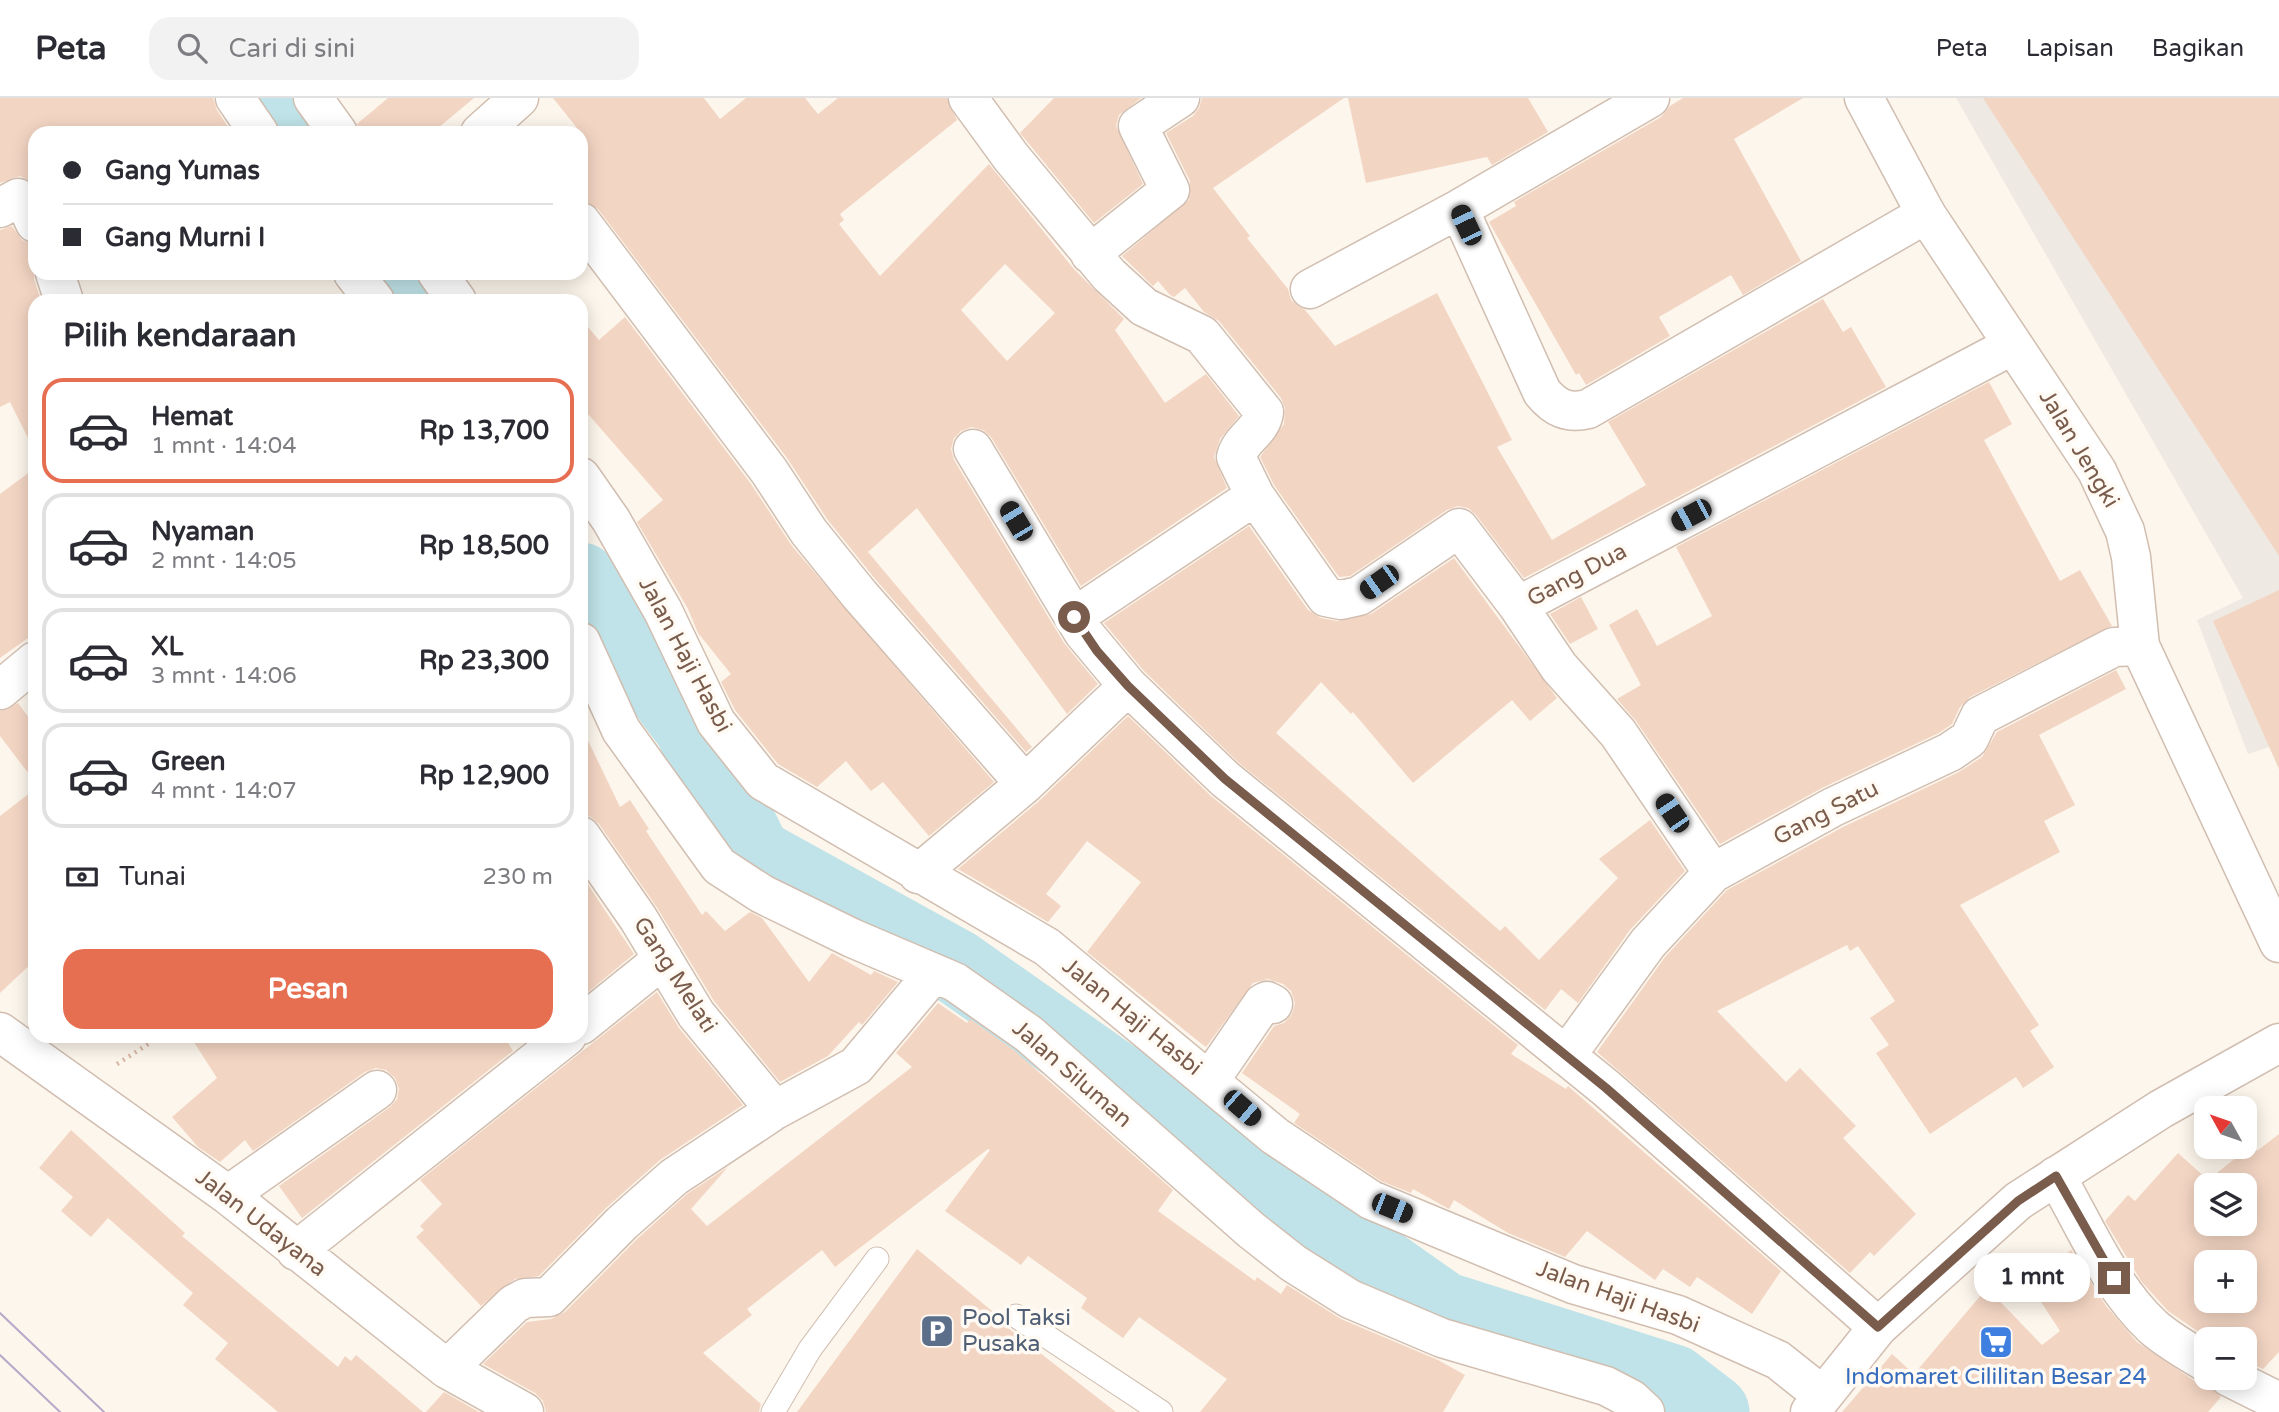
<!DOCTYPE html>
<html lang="id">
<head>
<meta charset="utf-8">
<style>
  :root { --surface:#fff; --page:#f2f2f3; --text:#2b2b33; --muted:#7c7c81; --line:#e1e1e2; --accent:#e76f51 }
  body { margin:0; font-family:"Varela Round",sans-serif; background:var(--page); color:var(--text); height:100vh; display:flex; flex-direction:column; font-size:26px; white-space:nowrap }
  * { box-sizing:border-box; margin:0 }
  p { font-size:23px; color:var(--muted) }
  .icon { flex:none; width:38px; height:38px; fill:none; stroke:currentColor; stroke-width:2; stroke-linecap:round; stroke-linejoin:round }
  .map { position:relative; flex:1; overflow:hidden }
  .details { position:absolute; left:28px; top:196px; width:560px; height:749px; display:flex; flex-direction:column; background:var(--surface); border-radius:21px; box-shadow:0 4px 18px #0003 }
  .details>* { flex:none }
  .hud { position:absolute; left:28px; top:28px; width:560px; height:154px; border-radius:21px; box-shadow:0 4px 18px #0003; display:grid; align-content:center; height:154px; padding:0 35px; background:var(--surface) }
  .needle { width:46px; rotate:310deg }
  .tools { position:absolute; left:2194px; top:998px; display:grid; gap:14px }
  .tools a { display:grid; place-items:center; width:63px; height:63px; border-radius:14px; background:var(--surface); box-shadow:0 4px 18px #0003; font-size:35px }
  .end { position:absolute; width:32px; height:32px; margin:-16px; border:9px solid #7a5c4d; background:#fff; box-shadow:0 0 0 4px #fff }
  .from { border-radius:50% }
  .bubble { position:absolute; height:49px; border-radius:21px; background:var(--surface); box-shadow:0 4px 18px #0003; font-size:23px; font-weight:800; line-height:49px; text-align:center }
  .car { position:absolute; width:21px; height:42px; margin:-21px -10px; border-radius:9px; box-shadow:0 0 5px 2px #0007; background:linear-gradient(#222 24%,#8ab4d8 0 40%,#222 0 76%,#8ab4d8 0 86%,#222 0) }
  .hud b { display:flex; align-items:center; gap:24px; height:66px; font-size:26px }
  .hud b+b { border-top:2px solid var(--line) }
  .hud i { width:18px; height:18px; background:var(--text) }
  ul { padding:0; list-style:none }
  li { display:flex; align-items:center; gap:21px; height:105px; margin:0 14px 10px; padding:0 21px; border:4px solid var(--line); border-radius:21px }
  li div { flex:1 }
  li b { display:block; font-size:26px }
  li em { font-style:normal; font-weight:800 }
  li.active { border-color:var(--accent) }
  li>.icon { width:63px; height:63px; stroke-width:1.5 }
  h2 { padding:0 35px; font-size:32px; line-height:84px }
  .pay { display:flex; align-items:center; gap:18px; height:77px; padding:0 35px; font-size:26px }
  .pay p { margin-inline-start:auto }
  .action { display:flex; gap:14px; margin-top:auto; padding:14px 35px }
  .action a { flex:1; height:80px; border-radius:21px; background:var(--accent); color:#fff; font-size:28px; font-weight:800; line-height:80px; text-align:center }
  header { display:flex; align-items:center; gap:42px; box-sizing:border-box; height:98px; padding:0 35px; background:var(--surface); border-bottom:2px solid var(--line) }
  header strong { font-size:33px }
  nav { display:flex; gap:38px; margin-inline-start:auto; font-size:24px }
  .search { width:490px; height:63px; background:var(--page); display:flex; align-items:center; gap:18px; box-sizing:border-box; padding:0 24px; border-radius:21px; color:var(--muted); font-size:26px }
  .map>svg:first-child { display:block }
  .industrial { fill:#efe9e4 }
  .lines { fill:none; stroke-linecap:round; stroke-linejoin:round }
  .river { stroke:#bfe3e8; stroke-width:75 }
  .building { fill:#f3d5c3; fill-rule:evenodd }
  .service-casing { stroke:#d1beb0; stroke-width:25 }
  .minor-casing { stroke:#d1beb0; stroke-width:41 }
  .tertiary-casing { stroke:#d1beb0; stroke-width:41 }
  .path { stroke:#d9b8a5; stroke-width:4.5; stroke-dasharray:2 5; stroke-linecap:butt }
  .service { stroke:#fff; stroke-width:23 }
  .minor { stroke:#fff; stroke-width:38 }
  .tertiary { stroke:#fff; stroke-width:38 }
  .tram { stroke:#b9a8c9; stroke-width:2 }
  .route { stroke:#7a5c4d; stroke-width:9 }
  .labels { text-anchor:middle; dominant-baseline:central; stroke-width:7; stroke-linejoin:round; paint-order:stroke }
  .street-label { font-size:23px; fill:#7a5c4d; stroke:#fffaf3 }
  .service-label { font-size:23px; fill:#4e5e75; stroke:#fffaf3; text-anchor:start }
  .shop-label { font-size:23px; fill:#366cbe; stroke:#fffaf3 }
</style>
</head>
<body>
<header>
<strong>Peta</strong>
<div class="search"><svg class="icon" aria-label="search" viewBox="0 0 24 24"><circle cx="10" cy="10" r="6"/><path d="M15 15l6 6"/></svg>Cari di sini</div>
<nav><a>Peta</a><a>Lapisan</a><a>Bagikan</a></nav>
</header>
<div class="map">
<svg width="2279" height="1314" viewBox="0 0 2279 1314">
  <rect width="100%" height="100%" fill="#fdf6ec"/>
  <path class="industrial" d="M1956 0H2279V646L2248 656 2197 522 2243 500Z"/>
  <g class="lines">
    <path class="river" d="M273 0 296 35
      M387 175 404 203
      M581 482 691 628 754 757 955 868 1443 1211 1673 1284 1712 1314"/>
  </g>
  <path class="building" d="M0 0H213L217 12 232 35H35V86L20 78 0 85Z
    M388 0H474L432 35H360L357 26Z
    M553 0H704L720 21 746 0H805L818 16 838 0H947L957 22 840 116 844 122 839 126 880 178 989 66 1073 170 1124 221 1115 232 1165 305 1206 276 1239 318 1220 341 1214 359 1227 390 1081 488 991 339 983 332 972 329 961 333 954 340 951 351 954 362 1064 545 1098 586 1067 616 917 410 868 454 1032 649 1026 654 876 482 827 421 787 360 598 111 581 103V35ZM1005 166 1055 215 1007 263 961 212Z
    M1054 0H1141L1119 17 1116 28 1143 86 1094 125 1020 35Z
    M1202 0H1344L1213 90 1250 138 1247 140 1288 191 1291 202 1305 212 1335 248 1437 195 1512 342 1497 349 1552 442 1646 387 1608 324 1823 201 1843 234 1851 229 1886 289 1524 480 1476 417 1468 410 1458 408 1447 412 1350 478 1339 479 1274 387 1260 359 1284 326 1285 310 1281 300 1219 223 1204 214 1185 190 1174 199 1170 197 1158 183 1153 188 1122 158 1189 102 1190 83 1166 35 1193 18 1199 10Z
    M1348 0H1528L1548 34 1492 67 1487 59 1366 85Z
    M1683 0H1803L1734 41 1801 163 1743 197 1731 177 1659 219 1670 238 1586 287 1579 275 1576 277 1489 124 1516 108 1514 104 1661 19 1670 8Z
    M1983 0H2279V458Z
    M12 128 22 142 35 147 34 181 41 203H35V354L10 304 0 309V132Z
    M625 219 751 386 792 448 994 684 929 738 883 684 871 693 846 663 817 689 778 666 735 612 721 584 731 576 698 535 688 511 637 424 663 402 581 308V221L599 242Z
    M1989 284 2012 326 1984 342 2060 483 2080 472 2112 528 1970 599 1960 609 1952 626 1939 635 1822 690 1720 746 1636 623 1617 601 1641 587 1609 527 1637 511 1657 548 1712 518 1676 449Z
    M35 370V535L0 560V396Z
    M1249 428 1308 512 1321 520 1337 523 1371 516 1454 460 1557 600 1530 623 1512 602 1413 685 1353 614 1351 616 1321 584 1276 635 1500 833 1505 828 1539 862 1618 780 1599 761 1650 722 1685 773 1630 832 1578 905 1561 891 1545 912 1239 665 1144 573 1104 525Z
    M2279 492V671L2213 523Z
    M1581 499 1598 531 1570 546 1550 516Z
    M2116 572 2126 591 2039 637 2075 707 2044 723 2060 754 1960 807 2039 927 2030 933 2054 969 2023 990 2016 979 1930 1036 1876 955 1889 947 1870 920 1895 903 1858 848 1850 853 1847 847 1717 913 1786 984 1800 970 1856 1028 1843 1040 1916 1116 1874 1158 1870 1154 1850 1175 1597 954 1665 859 1727 792 1843 729 1959 674 1982 659 1997 634Z
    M18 605 35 628V684L0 638V613Z
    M1128 618 1211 698 1518 947 1511 956 1566 991 1568 988 1781 1173 1752 1216 1697 1179 1690 1189 1663 1171 1655 1182 1587 1133 1565 1159 1508 1135 1454 1102 1449 1111 1413 1091 1411 1095 1381 1083 1294 1025 1300 1016 1242 975 1274 928 1284 925 1292 916 1295 905 1291 893 1283 886 1268 881 1253 885 1206 949 1198 943 1087 854 1141 784 1087 743 1046 796 1061 808 1048 824 958 771 1039 703Z
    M581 628 620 709 630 702 649 731 646 733 702 817 706 813 725 833 750 814 762 820 809 884 832 855 871 877 874 873 898 884 862 927 859 924 828 958 780 984 714 903 656 808 599 726 591 719 581 716Z
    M35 691V862L0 895V718Z
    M581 776 634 856 588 894 581 885Z
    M657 894 679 930 743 1007 660 1062 606 1110 539 1178 515 1181 481 1208 416 1139 424 1132 420 1128 442 1106 420 1082Z
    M938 905 967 925 970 921 1015 953 1173 1092 1158 1113 1255 1183 1257 1179 1281 1196 1287 1187 1341 1221 1438 1262 1465 1277 1443 1314H1200L1227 1281 1139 1219 1123 1240 1081 1210 1087 1200 1028 1158 1021 1167 945 1113 990 1052 988 1051 835 1169 822 1152 747 1211 752 1217 703 1255 761 1306 759 1314H546L543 1303 535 1295 483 1266 527 1224 551 1221 565 1214 637 1141 687 1096 728 1069 691 1111 707 1128 912 969 896 955Z
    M190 938H504L513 953 302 1120 279 1088 390 1009 397 1001 399 991 395 980 386 972 376 970 365 974 253 1053 245 1042 220 1064 198 1049 172 1019 217 980Z
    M71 1032 185 1135 182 1138 338 1269 345 1258 351 1263 356 1257 423 1314H278L215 1261 228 1245 183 1207 193 1195 108 1120 91 1139 61 1113 73 1099 39 1070Z
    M2279 1036V1254L2263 1271 2245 1263V1241H2209L2168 1213 2141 1183 2105 1123 2128 1097 2135 1103 2178 1055 2208 1082 2252 1047 2257 1053ZM2207 1087H2245V1125H2207ZM2207 1164H2245V1202H2207Z
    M917 1151 1003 1222 1008 1230 1116 1314H797Z
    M2071 1152 2106 1208 2137 1244 2196 1284 2209 1286 2221 1299 2208 1314H1842L1892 1256 1914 1276 1987 1190 2042 1247 2060 1233 2030 1187Z
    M444 1294 479 1314H426Z"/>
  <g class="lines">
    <g class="service-casing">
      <path id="service" d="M1016 1218 1161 1314
        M773 1314 810 1251 877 1161"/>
    </g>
    <g class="minor-casing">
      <path id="minor" d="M235 0 259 35
        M313 0 338 35
        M968 0 1011 59 1109 177 1144 209 1202 237 1264 314C1262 333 1241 340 1236 359L1255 398
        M480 35 519 0
        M0 110 18 100 28 110 35 125
        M1459 111 1542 294C1555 310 1568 316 1588 311L1926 116
        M581 124 769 373 809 434 859 496 1025 686
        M1090 156 1170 92 1138 28 1180 0
        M55 175 64 203
        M353 175 375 203
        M437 175 457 203
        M1310 191 1459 111 1650 0
        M973 351 1083 534 1128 588 1225 681 1606 990 1878 1229
        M581 379 611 422 663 513 716 624 763 683 1047 849 1275 1038 1371 1102 1573 1186 1678 1217 1778 1262 1822 1297
        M1518 508 1559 569 1618 635 1713 775
        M1074 519 1255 398 1326 499 1341 502 1359 498 1459 430 1518 508 2013 247
        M581 544 621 632 719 768 762 796 852 840 955 884 1029 936 1251 1132 1293 1165 1350 1201 1442 1240 1606 1288 1631 1301 1645 1314
        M0 592 35 563
        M581 738 638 820 696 916 775 1012
        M918 776 1025 686 1128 588
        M581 927 663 861
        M0 934 228 1097 447 1271 524 1314
        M1566 958 1648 845 1713 775 1833 709 1950 654 1969 641 1980 618 2114 549 2140 548
        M1210 982 1263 905 1267 903 1273 906
        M2056 1078C2085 1128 2110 1189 2153 1229 2169 1243 2189 1254 2207 1265
        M228 1097 377 992
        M296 1153 567 938
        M447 1271 514 1206 525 1200 549 1199 622 1125 674 1079 775 1012 856 968 933 876
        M2229 1279 2279 1304"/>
    </g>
    <g class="tertiary-casing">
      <path id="tertiary" d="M1864 0 1926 116 2097 373 2125 433 2131 459 2140 548 2279 845
        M1810 1314 1878 1229 2018 1103 2161 1011 2279 945"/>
    </g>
    <path class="path" d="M117 966 161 938"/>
    <use href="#service" class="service"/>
    <use href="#minor" class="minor"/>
    <use href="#tertiary" class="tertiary"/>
    <path class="tram" d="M0 1215 104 1314
      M0 1257 60 1314"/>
  </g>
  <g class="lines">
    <path class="route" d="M1074 519 1097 553 1128 588 1225 681 1606 990 1878 1229 2018 1103 2056 1078 2114 1180"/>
  </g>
  <defs>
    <g id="parking-square" transform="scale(1.75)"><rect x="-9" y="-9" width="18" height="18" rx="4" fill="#5c6f8a" stroke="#fffaf3"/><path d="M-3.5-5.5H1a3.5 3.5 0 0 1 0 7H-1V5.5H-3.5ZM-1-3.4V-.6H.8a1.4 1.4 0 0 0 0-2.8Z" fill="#fff"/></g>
    <g id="supermarket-square" transform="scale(1.75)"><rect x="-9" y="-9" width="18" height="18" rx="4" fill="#3f7fe0" stroke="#fffaf3"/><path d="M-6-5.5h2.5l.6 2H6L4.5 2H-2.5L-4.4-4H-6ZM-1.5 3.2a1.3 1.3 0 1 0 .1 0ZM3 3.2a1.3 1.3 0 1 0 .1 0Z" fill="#fff"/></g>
  </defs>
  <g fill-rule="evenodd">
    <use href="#parking-square" x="937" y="1233"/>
    <use href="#supermarket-square" x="1996" y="1244"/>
  </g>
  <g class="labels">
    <g class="street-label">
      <text transform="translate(2079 351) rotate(59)">Jalan Jengki</text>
      <text transform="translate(1577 477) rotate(-28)">Gang Dua</text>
      <text transform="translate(685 557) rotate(62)">Jalan Haji Hasbi</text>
      <text transform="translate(1826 715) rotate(-27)">Gang Satu</text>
      <text transform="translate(675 877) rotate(57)">Gang Melati</text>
      <text transform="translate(1132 919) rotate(39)">Jalan Haji Hasbi</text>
      <text transform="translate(1072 976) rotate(41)">Jalan Siluman</text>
      <text transform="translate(261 1125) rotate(38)">Jalan Udayana</text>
      <text transform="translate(1618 1199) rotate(20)">Jalan Haji Hasbi</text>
    </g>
    <g class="service-label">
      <text x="962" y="1220">Pool Taksi<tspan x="962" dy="26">Pusaka</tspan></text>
    </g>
    <g class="shop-label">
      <text x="1996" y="1279">Indomaret Cililitan Besar 24</text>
    </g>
  </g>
</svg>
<div class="tools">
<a><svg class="needle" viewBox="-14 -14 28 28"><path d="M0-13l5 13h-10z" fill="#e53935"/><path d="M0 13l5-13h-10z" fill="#7c7c81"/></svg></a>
<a><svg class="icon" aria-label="layers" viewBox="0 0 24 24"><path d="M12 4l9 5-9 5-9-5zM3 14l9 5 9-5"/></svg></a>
<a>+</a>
<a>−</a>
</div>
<i class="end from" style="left:1074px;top:519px"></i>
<i class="end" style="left:2114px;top:1180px"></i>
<div class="bubble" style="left:1974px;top:1155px;width:116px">1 mnt</div>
<i class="car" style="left:1466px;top:127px;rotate:335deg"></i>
<i class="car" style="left:1691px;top:417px;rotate:242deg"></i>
<i class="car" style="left:1016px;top:423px;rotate:329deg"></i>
<i class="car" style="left:1379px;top:484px;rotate:235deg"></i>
<i class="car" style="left:1672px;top:715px;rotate:326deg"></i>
<i class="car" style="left:1242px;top:1010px;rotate:131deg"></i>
<i class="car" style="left:1392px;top:1110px;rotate:112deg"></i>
<div class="hud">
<b><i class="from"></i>Gang Yumas</b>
<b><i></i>Gang Murni I</b>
</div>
<section class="details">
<h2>Pilih kendaraan</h2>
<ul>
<li class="active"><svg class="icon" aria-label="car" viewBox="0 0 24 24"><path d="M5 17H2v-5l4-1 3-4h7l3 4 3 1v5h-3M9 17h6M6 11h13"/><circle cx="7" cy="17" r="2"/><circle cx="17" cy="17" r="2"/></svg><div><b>Hemat</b><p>1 mnt · 14:04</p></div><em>Rp 13,700</em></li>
<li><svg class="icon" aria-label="car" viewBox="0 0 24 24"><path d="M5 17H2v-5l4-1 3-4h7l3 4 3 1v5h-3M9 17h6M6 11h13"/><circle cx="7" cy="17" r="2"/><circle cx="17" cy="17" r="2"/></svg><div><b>Nyaman</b><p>2 mnt · 14:05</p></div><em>Rp 18,500</em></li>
<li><svg class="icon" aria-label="car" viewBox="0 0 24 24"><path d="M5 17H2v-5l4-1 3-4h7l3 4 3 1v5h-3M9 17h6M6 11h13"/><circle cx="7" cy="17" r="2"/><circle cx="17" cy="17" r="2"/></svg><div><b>XL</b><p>3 mnt · 14:06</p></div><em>Rp 23,300</em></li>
<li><svg class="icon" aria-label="car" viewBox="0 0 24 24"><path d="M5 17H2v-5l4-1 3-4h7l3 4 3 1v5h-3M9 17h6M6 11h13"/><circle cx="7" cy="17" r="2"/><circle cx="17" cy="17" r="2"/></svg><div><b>Green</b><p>4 mnt · 14:07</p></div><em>Rp 12,900</em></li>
</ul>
<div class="pay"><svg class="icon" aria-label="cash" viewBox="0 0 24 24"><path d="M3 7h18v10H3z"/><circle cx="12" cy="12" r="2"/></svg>Tunai<p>230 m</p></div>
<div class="action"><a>Pesan</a></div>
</section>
</div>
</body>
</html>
